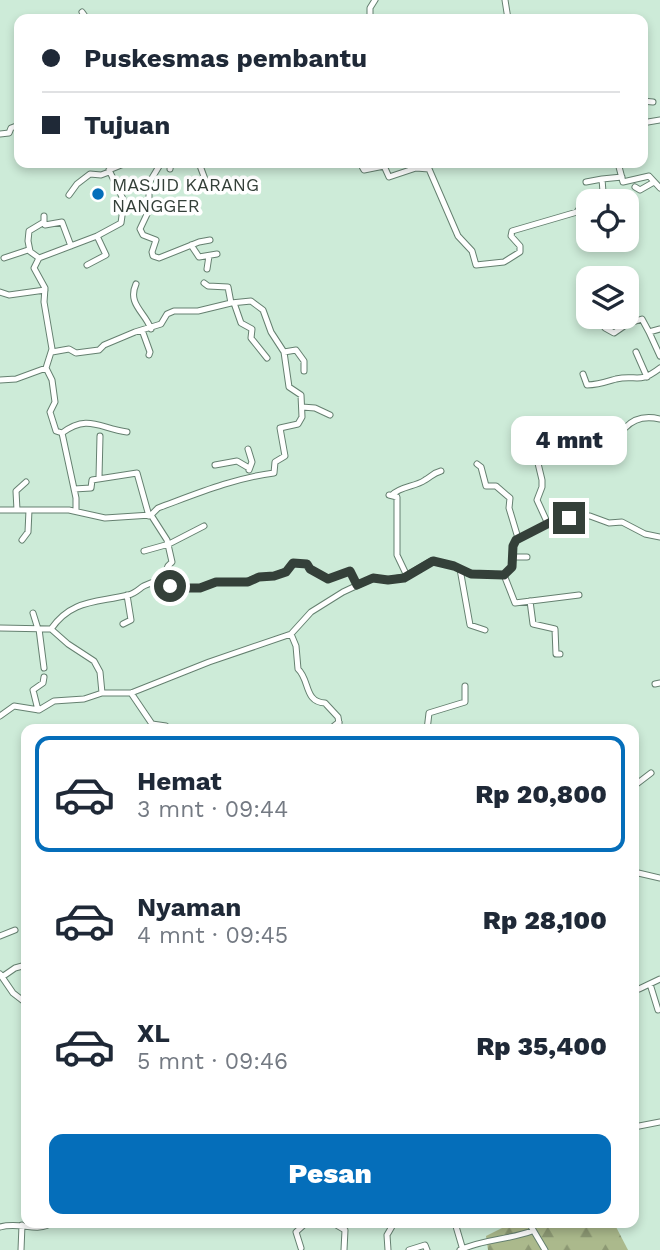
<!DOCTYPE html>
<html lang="id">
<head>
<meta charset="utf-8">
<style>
  :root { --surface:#fff; --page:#f6f6f7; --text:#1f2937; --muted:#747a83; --line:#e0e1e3; --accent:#056eba }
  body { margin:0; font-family:"Work Sans",sans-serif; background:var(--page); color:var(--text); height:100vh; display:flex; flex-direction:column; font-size:26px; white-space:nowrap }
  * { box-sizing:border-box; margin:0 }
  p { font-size:23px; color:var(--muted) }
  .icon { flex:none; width:38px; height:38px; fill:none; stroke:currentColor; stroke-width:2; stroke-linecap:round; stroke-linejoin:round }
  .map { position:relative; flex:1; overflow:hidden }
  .details { position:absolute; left:21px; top:724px; width:618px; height:504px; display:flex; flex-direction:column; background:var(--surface); border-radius:14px; box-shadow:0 4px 10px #0003 }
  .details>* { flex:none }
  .guide { position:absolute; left:14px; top:14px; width:634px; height:154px; border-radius:14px; box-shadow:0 4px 10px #0003; display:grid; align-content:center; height:154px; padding:0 28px; background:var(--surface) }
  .buttons { position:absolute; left:576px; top:189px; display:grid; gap:14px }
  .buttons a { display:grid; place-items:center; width:63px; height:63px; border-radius:14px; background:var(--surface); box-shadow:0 4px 10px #0003; font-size:35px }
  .end { position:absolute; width:32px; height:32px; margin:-16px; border:9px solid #344039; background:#fff; box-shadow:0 0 0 4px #fff }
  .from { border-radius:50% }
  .bubble { position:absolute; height:49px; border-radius:14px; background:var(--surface); box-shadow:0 4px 10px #0003; font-size:23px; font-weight:800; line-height:49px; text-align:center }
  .guide b { display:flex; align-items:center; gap:24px; height:66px; font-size:26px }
  .guide b+b { border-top:2px solid var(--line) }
  .guide i { width:18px; height:18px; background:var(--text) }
  ul { padding:12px 0 0; list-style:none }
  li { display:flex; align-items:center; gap:21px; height:116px; margin:0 14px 10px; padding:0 14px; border:4px solid transparent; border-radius:14px }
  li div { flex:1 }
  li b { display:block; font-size:26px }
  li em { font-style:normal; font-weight:800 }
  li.on { border-color:var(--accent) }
  li>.icon { width:63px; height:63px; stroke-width:1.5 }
  .action { display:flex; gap:14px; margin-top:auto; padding:14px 28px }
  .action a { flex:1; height:80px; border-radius:14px; background:var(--accent); color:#fff; font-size:28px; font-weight:800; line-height:80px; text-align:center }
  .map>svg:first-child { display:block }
  .forest { fill:url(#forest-firs) }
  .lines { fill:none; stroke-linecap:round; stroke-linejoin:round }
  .minor-casing { stroke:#658070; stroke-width:7 }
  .minor { stroke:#fff; stroke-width:5 }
  .route { stroke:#344039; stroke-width:9 }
  .poi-dot { fill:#056eba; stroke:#fff; stroke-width:2.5 }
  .labels { text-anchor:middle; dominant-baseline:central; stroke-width:7; stroke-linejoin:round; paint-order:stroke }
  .poi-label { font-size:18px; fill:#344039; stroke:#fff; text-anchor:start }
</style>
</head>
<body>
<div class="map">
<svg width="660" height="1250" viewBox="0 0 660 1250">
  <defs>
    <pattern id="forest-firs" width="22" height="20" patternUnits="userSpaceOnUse" patternTransform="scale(1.75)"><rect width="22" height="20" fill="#abb98c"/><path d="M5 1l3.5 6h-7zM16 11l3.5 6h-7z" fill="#8c9873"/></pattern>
  </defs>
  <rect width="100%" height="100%" fill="#cdebd8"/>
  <path class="forest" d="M512 1223H614L628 1250H488L486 1236Z"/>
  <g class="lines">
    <g class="minor-casing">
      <path id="minor" d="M505 0 508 19
        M82 12 87 19
        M370 19V8L375 0
        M642 101 653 102
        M642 123 660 120
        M0 134 9 133 11 128 19 125
        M126 163 109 170 124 201 121 223 97 236 39 258 34 268 45 288 44 302 52 349 46 368 52 380 55 402 50 412 56 431 62 433C88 414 99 428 127 432
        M161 163 149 183V210L140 229 143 235 156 240 152 252 153 256 159 258 199 242 210 240
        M199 163 206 182
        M360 163 364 170 384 166 389 177 416 168 429 169 458 236 472 251 476 265 504 262 520 252V246L511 236 512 231 577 212 581 206 588 202
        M618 163 623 182 649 176 660 188
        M170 169 171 163
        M586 182 602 179
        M635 187 640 190 654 182
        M69 195 77 184 90 174 101 175 109 172
        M589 201 603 192 602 179 622 177
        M44 222 45 225 62 222 71 246
        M191 245 199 257 217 254
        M30 251 28 241 29 231 44 222V216
        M4 258 28 250 39 258
        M87 265 106 255 97 236
        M207 269 209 256
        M204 283 208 286 228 287 231 303
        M136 284C127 304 145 312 151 329
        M0 292 9 295 45 290
        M234 303 241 323 252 329 251 338 267 358
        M605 328 614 333 627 324 642 319 649 332 660 329
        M142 330 150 352 149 355
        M649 332 660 356
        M52 352 69 349 76 353 99 350 104 345 135 332 161 324 167 314 174 311H198L231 303 251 301 263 310 271 332 284 352 296 350 304 361V371
        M636 352 647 377
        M583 374 587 385C598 385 606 382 616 379 637 374 638 385 660 368
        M0 380 16 379 46 368
        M302 407 315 408 330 415
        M625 428C634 418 647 416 660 419
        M62 433 76 498V511
        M248 449 252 462 249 470
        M536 455 542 480V487L537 500 548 524
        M477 464 481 467 486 486H496L510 498 509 508 518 538
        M215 465 237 461 249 468
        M99 477 100 436
        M74 489 91 488 92 480 137 473 149 516
        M389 495 397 497V555L407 576
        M392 495C401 486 415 487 425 480 431 477 433 473 441 471
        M0 510H69L105 518 151 515 167 540 172 562 168 566 163 579C156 582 149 583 142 587 138 590 134 594 128 595 97 603 72 599 51 629
        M17 510 16 491 26 482
        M151 515 158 508C196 494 234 478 274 473L275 462 285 456 280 428 298 424 302 417 301 395 289 387 284 352
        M22 540 28 532 29 510
        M144 551 169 544 204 526
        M513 557H527
        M460 569 470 625 485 630
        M504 575 515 603 579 595
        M163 579 174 588H200L216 582H245L259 577 274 576 286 571 293 563 307 564 310 569 328 579 350 571 357 585
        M530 601 533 624 555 629 556 654H560
        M33 613 38 629
        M123 624 131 620 127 595
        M0 628 51 629 68 644 94 661 100 672 102 693
        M39 629 44 668
        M291 634 296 646 298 669C310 680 304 702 325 703L338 717 340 730
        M655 684 660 683
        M131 693 152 724 166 726 169 730
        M38 710 33 690 43 683 44 677
        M0 716 14 706 39 710 54 701 84 699 102 693H131L209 662 291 634 311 612 343 592 373 578 388 580 404 577 431 561 454 566 467 573 504 575 512 567 513 546 516 540 555 520 577 516H590L609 523 622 522 645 534 660 537
        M329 730 339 722
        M427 730 429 713 465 702V686
        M634 786 651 773
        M634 872 660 878
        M0 936 15 930
        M0 974 13 993 26 1003
        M2 977 15 968 26 965
        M650 984 658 1010
        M639 989 660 979
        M634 1127 660 1122
        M634 1142V1153
        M333 1223 345 1230 344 1250
        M455 1223 463 1250
        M529 1223 545 1250
        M0 1227C19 1221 38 1233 51 1223
        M301 1248 296 1232 306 1223
        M21 1250 22 1225
        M388 1250 387 1235 394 1223
        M409 1250 425 1245 427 1250
        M460 1250C483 1239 508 1240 532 1231"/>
    </g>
    <use href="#minor" class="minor"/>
  </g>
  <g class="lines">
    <path class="route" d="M170 586 174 588H200L216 582H248L259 577 274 576 286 572 293 563 307 564 310 569 328 579 350 571 357 585 373 578 388 580 404 578 433 561 454 566 471 574 504 575 512 567 513 546 516 540 555 520 569 518"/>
  </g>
  <circle class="poi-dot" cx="98" cy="194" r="7"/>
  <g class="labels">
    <g class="poi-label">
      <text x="112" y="184">MASJID KARANG<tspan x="112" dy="21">NANGGER</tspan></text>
    </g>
  </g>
</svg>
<div class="buttons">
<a><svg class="icon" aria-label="locate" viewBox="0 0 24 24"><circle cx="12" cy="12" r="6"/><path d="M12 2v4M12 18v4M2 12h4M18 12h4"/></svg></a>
<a><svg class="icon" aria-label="layers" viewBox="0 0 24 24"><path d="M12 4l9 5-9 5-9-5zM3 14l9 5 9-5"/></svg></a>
</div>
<i class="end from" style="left:170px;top:586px"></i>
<i class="end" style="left:569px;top:518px"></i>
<div class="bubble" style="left:511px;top:416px;width:116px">4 mnt</div>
<div class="guide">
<b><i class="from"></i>Puskesmas pembantu</b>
<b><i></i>Tujuan</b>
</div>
<section class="details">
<ul>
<li class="on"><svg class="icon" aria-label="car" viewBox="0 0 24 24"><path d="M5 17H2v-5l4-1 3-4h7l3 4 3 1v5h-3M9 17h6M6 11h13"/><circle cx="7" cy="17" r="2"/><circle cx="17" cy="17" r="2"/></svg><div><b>Hemat</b><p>3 mnt · 09:44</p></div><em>Rp 20,800</em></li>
<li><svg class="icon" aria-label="car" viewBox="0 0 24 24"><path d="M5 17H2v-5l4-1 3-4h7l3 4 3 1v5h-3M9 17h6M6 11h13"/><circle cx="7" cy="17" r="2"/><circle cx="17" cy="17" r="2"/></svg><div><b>Nyaman</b><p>4 mnt · 09:45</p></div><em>Rp 28,100</em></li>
<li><svg class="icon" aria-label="car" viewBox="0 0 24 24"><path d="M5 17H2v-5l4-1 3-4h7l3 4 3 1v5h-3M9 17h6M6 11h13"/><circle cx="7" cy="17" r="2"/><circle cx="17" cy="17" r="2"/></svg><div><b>XL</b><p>5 mnt · 09:46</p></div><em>Rp 35,400</em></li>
</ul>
<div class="action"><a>Pesan</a></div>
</section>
</div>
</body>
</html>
